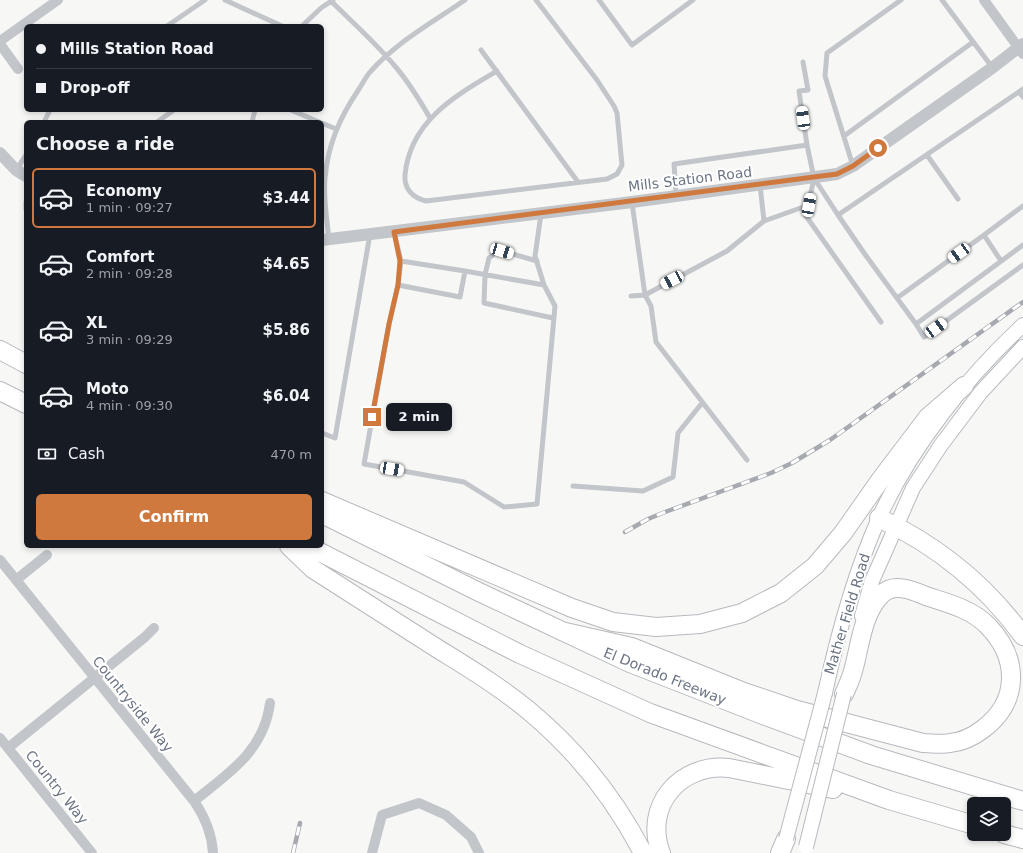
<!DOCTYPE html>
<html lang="en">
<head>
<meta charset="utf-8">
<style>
  :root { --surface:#171b24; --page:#20242c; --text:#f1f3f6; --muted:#9ea1a6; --line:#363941; --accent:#cf793f }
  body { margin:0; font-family:"DejaVu Sans",sans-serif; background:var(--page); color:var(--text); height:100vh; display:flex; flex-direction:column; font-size:15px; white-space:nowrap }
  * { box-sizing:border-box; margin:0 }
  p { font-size:13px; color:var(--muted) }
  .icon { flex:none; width:22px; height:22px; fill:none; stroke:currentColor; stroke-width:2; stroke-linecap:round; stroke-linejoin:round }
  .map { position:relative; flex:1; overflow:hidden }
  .drawer { position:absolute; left:24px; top:120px; width:300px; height:428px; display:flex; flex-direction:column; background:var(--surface); border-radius:6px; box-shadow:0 2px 6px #0003 }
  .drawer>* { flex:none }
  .top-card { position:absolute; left:24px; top:24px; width:300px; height:88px; border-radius:6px; box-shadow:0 2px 6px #0003; display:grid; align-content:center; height:88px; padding:0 12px; background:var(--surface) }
  .fabs { position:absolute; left:967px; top:797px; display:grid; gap:8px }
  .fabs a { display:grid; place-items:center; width:44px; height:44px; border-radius:6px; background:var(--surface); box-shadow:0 2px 6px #0003; font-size:20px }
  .end { position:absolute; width:18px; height:18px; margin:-9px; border:5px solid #cf793f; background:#fff; box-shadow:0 0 0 2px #fff }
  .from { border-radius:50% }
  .bubble { position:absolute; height:28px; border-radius:6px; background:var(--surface); box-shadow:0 2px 6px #0003; font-size:13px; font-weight:800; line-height:28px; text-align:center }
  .car { position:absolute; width:12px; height:24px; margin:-12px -6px; border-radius:5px; box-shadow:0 0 3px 1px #0007; background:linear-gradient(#fff 24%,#345 0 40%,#fff 0 76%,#345 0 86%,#fff 0) }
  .top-card b { display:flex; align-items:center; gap:14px; height:38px; font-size:15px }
  .top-card b+b { border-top:1px solid var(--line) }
  .top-card i { width:10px; height:10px; background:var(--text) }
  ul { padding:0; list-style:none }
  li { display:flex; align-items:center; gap:12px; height:60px; margin:0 8px 6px; padding:0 4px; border:2px solid transparent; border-radius:6px }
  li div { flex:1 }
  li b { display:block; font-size:15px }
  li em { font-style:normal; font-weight:800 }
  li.selected { border-color:var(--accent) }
  li>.icon { width:36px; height:36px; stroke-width:1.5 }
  h2 { padding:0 12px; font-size:18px; line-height:48px }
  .pay { display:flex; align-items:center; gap:10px; height:44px; padding:0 12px; font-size:15px }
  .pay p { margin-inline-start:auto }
  .primary-button { display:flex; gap:8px; margin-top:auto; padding:8px 12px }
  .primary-button a { flex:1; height:46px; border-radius:6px; background:var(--accent); color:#fff; font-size:16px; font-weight:800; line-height:46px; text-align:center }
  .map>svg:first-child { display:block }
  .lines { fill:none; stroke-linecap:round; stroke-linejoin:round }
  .secondary-casing { stroke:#b7babf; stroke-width:16 }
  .motorway-casing { stroke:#b7b9bd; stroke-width:20 }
  .service { stroke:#c2c5c9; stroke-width:5 }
  .minor { stroke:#c2c5c9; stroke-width:10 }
  .tertiary { stroke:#c2c5c9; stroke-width:12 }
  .secondary { stroke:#fff; stroke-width:14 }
  .motorway { stroke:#fff; stroke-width:18 }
  .rail-casing { stroke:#a6a9af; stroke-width:4.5 }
  .rail { stroke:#fff; stroke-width:3; stroke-dasharray:9; stroke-linecap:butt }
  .secondary-bridge-casing { stroke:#b7babf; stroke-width:16; stroke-linecap:butt }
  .secondary-bridge { stroke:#fff; stroke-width:14 }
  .route { stroke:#cf793f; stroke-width:5 }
  .labels { text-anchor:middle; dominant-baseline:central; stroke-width:4; stroke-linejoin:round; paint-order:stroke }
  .street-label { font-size:14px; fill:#6b7483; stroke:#fff }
</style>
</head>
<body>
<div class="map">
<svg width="1023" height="853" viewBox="0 0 1023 853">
  <rect width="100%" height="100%" fill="#f7f8f6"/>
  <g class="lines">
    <g class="secondary-casing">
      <path id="secondary" d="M862 616 872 581 913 488 941 445 981 392 1023 347
        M825 693C838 633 854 574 879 518 911 447 967 377 1023 325"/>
    </g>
    <g class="motorway-casing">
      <path id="motorway" d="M0 350 26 364
        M0 391 26 404
        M322 501 572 608 613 622 656 627 700 624 742 613 781 593 815 566 843 533 881 479 928 417 964 386
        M322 514 479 592 630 663 763 715 871 755 1023 801
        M879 518C936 545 986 585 1023 636
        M289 546 313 569C353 595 394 621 435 647 467 667 499 686 528 710 575 749 615 799 643 853
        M308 546 520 654 650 713 889 800 974 825
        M561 631 632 647 744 692 797 710 923 743C932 743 941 745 950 743 962 742 974 736 983 729 1020 701 1019 658 988 626 972 609 947 603 926 596 912 590 893 582 881 595 862 614 860 647 853 671 851 679 847 687 844 694
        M1004 834 1023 839
        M661 853C643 806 680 763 729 768L833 789
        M780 853 786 839"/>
    </g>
    <path class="service" d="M225 0 282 26
      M599 0 632 45 693 0
      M942 0 992 67
      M331 1C352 22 375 42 394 65 408 81 419 99 430 118
      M167 26 205 0
      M302 26 321 8 333 0
      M481 50 578 182
      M803 62 808 90 799 91 807 145 814 178 838 215 864 253 916 324 924 337 1023 265
      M497 71C455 96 410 121 405 175 404 189 413 198 426 201L607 179 617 174 622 165 617 113 614 106 597 80 536 0
      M1019 92 1023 97
      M291 110 319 122
      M44 122 50 110
      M157 122 174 110
      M252 122 255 110
      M322 123 336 129
      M844 136 973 42
      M927 155 958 199
      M853 166 825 76 827 53 901 0
      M16 170 26 155
      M814 178 806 216 881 322
      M760 185 764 221
      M676 195 674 164 807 145
      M26 202V209
      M632 203 645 295 651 306 656 342 747 460
      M838 215 1023 89
      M394 232 401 261 398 285 389 324 364 464 464 482 504 507 537 504 555 306 544 285 535 256 541 214
      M984 235 1023 206
      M329 239C327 219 323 198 325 178 328 144 340 117 359 89 363 83 366 76 371 71 397 42 433 22 465 0
      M401 261 465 271 544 285
      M537 261 502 251 496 252 489 258 485 275 484 303 553 318
      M398 285 460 297 465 271
      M631 296 645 295 727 251 764 221 809 205
      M897 298 984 235 1001 261
      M916 324 1023 245
      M322 433 335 438 370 234
      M573 486 643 491 673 477 678 433 702 403"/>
    <path class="minor" d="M984 0 1023 54
      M0 41 58 0
      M0 44 18 69
      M0 560 194 801C205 817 212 834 213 853
      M16 580 47 555
      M0 738 92 853
      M8 748 145 637 154 628
      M194 801C229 773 264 751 270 703
      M372 853 382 815 419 803 446 815 471 837 479 853"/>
    <path class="tertiary" d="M0 153 16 170 26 176
      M322 240 632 202 837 174 853 166 992 68 1023 44"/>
    <use href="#secondary" class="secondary"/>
    <use href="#motorway" class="motorway"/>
    <g class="rail-casing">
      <path id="rail" d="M625 532 648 519 665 512 771 473 792 463 830 440 1023 302
        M293 853 300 823"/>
    </g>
    <use href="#rail" class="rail"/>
    <g class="secondary-bridge-casing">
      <path id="secondary-bridge" d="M786 839 825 693
        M806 847 844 694"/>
    </g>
    <use href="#secondary-bridge" class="secondary-bridge"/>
  </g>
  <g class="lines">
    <path class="route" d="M372 417 389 324 398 285 400 261 394 232 837 174 853 166 878 148"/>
  </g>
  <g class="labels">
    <g class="street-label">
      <text transform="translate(690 179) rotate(-7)">Mills Station Road</text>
      <text transform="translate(847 614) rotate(-73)">Mather Field Road</text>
      <text transform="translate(665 676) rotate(22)">El Dorado Freeway</text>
      <text transform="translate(133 704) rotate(51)">Countryside Way</text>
      <text transform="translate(57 787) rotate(51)">Country Way</text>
    </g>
  </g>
</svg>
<div class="fabs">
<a><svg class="icon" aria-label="layers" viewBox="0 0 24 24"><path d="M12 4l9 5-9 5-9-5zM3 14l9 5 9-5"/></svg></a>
</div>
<i class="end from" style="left:878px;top:148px"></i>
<i class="end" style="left:372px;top:417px"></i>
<div class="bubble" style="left:386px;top:403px;width:66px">2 min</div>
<i class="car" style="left:803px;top:118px;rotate:352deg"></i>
<i class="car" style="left:809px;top:205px;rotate:10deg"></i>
<i class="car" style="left:502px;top:251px;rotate:107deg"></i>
<i class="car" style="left:959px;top:253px;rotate:234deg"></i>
<i class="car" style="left:672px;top:280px;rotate:242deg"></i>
<i class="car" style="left:936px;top:328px;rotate:54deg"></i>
<i class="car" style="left:392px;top:469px;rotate:100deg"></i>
<div class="top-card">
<b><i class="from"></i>Mills Station Road</b>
<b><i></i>Drop-off</b>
</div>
<section class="drawer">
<h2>Choose a ride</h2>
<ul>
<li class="selected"><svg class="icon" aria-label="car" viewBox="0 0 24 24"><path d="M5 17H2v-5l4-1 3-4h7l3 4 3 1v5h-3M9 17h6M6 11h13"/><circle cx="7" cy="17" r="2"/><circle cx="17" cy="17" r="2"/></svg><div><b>Economy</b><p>1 min · 09:27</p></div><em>$3.44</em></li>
<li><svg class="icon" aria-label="car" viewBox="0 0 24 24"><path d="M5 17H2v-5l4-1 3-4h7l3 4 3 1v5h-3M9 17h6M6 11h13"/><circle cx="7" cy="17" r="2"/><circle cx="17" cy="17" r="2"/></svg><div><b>Comfort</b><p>2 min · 09:28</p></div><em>$4.65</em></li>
<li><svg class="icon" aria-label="car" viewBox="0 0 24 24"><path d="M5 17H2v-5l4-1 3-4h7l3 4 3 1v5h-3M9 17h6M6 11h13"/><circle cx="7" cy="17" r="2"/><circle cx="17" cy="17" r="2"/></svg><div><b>XL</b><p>3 min · 09:29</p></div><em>$5.86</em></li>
<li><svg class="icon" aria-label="car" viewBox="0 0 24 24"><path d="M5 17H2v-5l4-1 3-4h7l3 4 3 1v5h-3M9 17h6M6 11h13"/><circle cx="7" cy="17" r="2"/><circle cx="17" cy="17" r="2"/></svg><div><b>Moto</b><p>4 min · 09:30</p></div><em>$6.04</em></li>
</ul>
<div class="pay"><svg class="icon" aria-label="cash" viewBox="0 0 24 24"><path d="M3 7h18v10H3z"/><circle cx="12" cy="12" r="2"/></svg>Cash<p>470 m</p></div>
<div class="primary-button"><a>Confirm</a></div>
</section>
</div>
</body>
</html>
